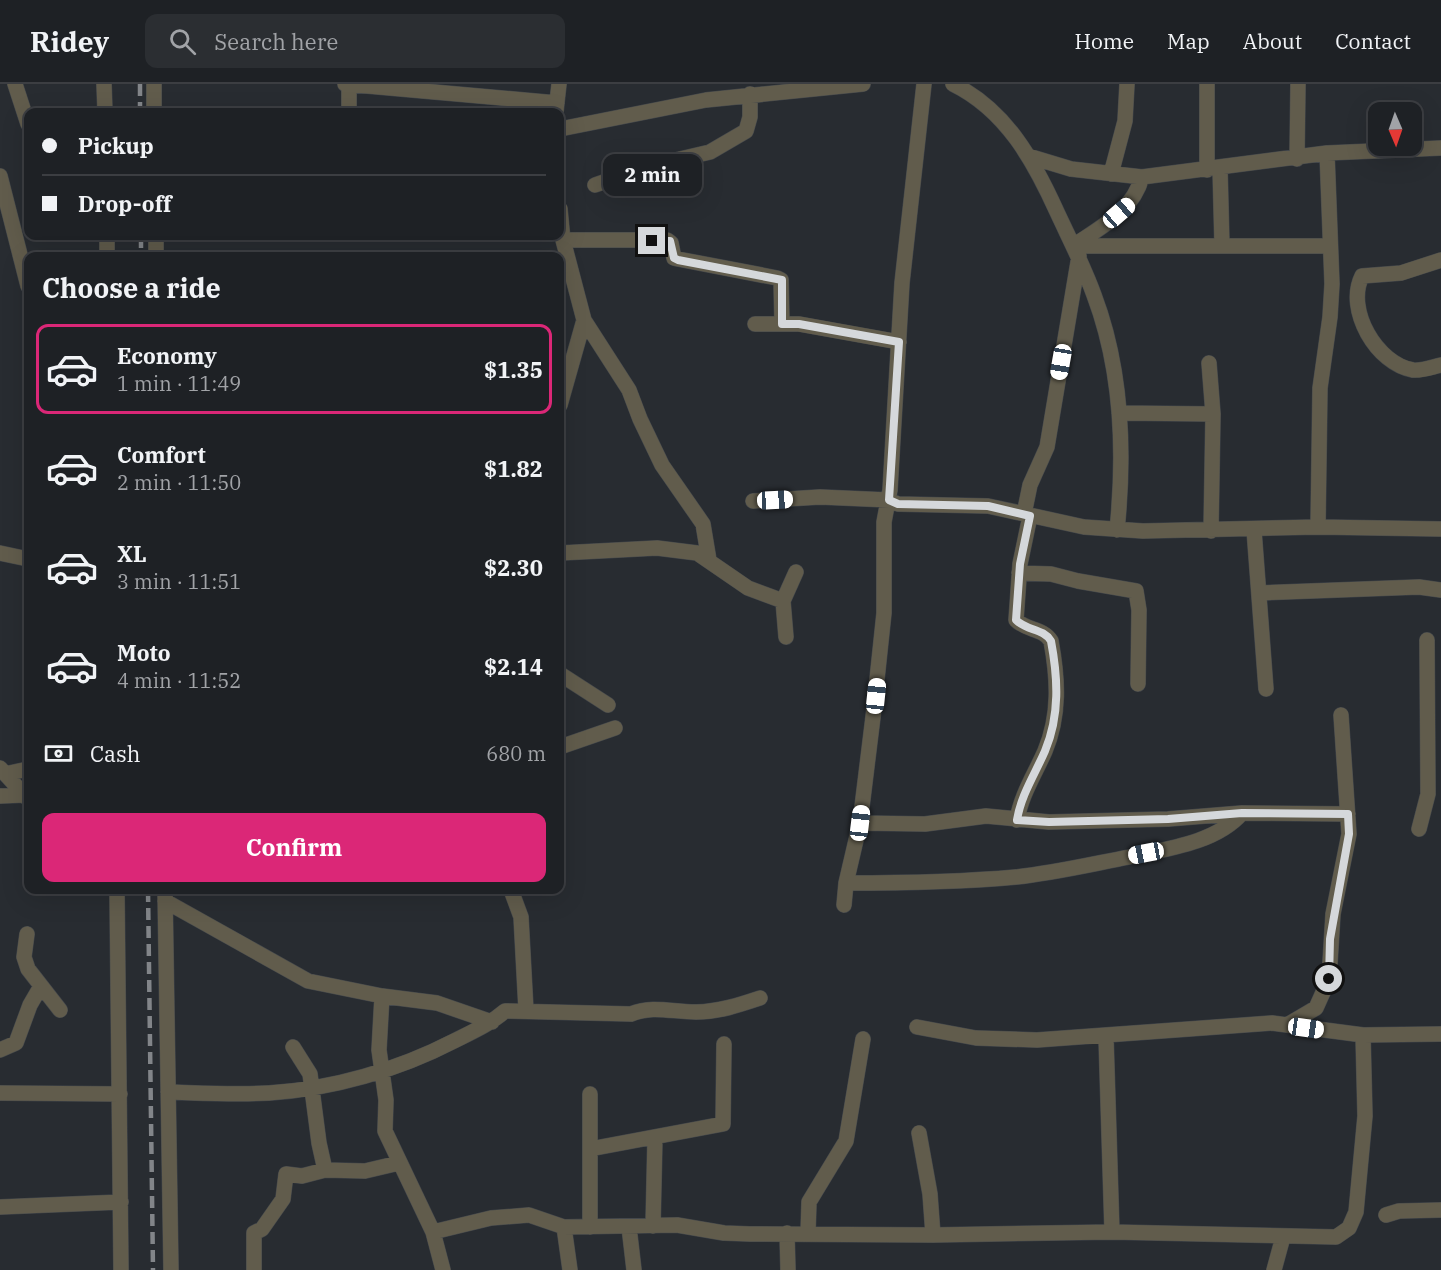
<!DOCTYPE html>
<html lang="en">
<head>
<meta charset="utf-8">
<style>
  :root { --surface:#1e2125; --page:#2b2e32; --text:#f1f3f6; --muted:#a1a3a7; --line:#3c3e42; --accent:#db2777 }
  body { margin:0; font-family:"IBM Plex Serif",serif; background:var(--page); color:var(--text); height:100vh; display:flex; flex-direction:column; font-size:22px; white-space:nowrap }
  * { box-sizing:border-box; margin:0 }
  p { font-size:20px; color:var(--muted) }
  .icon { flex:none; width:33px; height:33px; fill:none; stroke:currentColor; stroke-width:2; stroke-linecap:round; stroke-linejoin:round }
  .map { position:relative; flex:1; overflow:hidden }
  .panel { position:absolute; left:24px; top:168px; width:540px; height:642px; display:flex; flex-direction:column; background:var(--surface); border-radius:12px; box-shadow:0 6px 24px #0002,0 0 0 2px var(--line) }
  .panel>* { flex:none }
  .top-card { position:absolute; left:24px; top:24px; width:540px; height:132px; border-radius:12px; box-shadow:0 6px 24px #0002,0 0 0 2px var(--line); display:grid; align-content:center; height:132px; padding:0 18px; background:var(--surface) }
  .needle { width:39px; rotate:178deg }
  .fabs { position:absolute; left:1368px; top:18px; display:grid; gap:12px }
  .fabs a { display:grid; place-items:center; width:54px; height:54px; border-radius:12px; background:var(--surface); box-shadow:0 6px 24px #0002,0 0 0 2px var(--line); font-size:30px }
  .end { position:absolute; width:27px; height:27px; margin:-14px; border:8px solid #d5d8db; background:#111; box-shadow:0 0 0 3px #111 }
  .from { border-radius:50% }
  .bubble { position:absolute; height:42px; border-radius:12px; background:var(--surface); box-shadow:0 6px 24px #0002,0 0 0 2px var(--line); font-size:20px; font-weight:800; line-height:42px; text-align:center }
  .car { position:absolute; width:18px; height:36px; margin:-18px -9px; border-radius:8px; box-shadow:0 0 4px 2px #0007; background:linear-gradient(#fff 24%,#345 0 40%,#fff 0 76%,#345 0 86%,#fff 0) }
  .top-card b { display:flex; align-items:center; gap:21px; height:57px; font-size:22px }
  .top-card b+b { border-top:2px solid var(--line) }
  .top-card i { width:15px; height:15px; background:var(--text) }
  ul { padding:0; list-style:none }
  li { display:flex; align-items:center; gap:18px; height:90px; margin:0 12px 9px; padding:0 6px; border:3px solid transparent; border-radius:12px }
  li div { flex:1 }
  li b { display:block; font-size:22px }
  li em { font-style:normal; font-weight:800 }
  li.active { border-color:var(--accent) }
  li>.icon { width:54px; height:54px; stroke-width:1.5 }
  h2 { padding:0 18px; font-size:27px; line-height:72px }
  .pay { display:flex; align-items:center; gap:15px; height:66px; padding:0 18px; font-size:22px }
  .pay p { margin-inline-start:auto }
  .button { display:flex; gap:12px; margin-top:auto; padding:12px 18px }
  .button a { flex:1; height:69px; border-radius:12px; background:var(--accent); color:#fff; font-size:24px; font-weight:800; line-height:69px; text-align:center }
  header { display:flex; align-items:center; gap:36px; box-sizing:border-box; height:84px; padding:0 30px; background:var(--surface); border-bottom:2px solid var(--line) }
  header strong { font-size:28px }
  nav { display:flex; gap:33px; margin-inline-start:auto; font-size:21px }
  .search { width:420px; height:54px; background:var(--page); display:flex; align-items:center; gap:15px; box-sizing:border-box; padding:0 21px; border-radius:12px; color:var(--muted); font-size:22px }
  .map>svg:first-child { display:block }
  .lines { fill:none; stroke-linecap:round; stroke-linejoin:round }
  .minor-casing { stroke:#44484c; stroke-width:16 }
  .minor { stroke:#615c4c; stroke-width:15 }
  .rail { stroke:#828589; stroke-width:4.5; stroke-dasharray:12 6; stroke-linecap:butt }
  .route { stroke:#d5d8db; stroke-width:8 }
</style>
</head>
<body>
<header>
<strong>Ridey</strong>
<div class="search"><svg class="icon" aria-label="search" viewBox="0 0 24 24"><circle cx="10" cy="10" r="6"/><path d="M15 15l6 6"/></svg>Search here</div>
<nav><a>Home</a><a>Map</a><a>About</a><a>Contact</a></nav>
</header>
<div class="map">
<svg width="1441" height="1186" viewBox="0 0 1441 1186">
  <rect width="100%" height="100%" fill="#282c31"/>
  <g class="lines">
    <g class="minor-casing">
      <path id="minor" d="M15 0 28 40
        M104 0 105 28
        M154 0V28
        M345 0 557 19
        M953 0C1006 26 1034 77 1057 128 1070 156 1084 183 1094 211 1122 285 1125 368 1117 446
        M349 2V28
        M556 27 559 0
        M560 45 706 16 863 0
        M1028 72 1071 85 1142 93 1327 69 1441 64
        M1297 75 1298 0
        M1220 84 1222 162
        M1207 86V0
        M1111 90 1125 37 1127 0
        M0 92 28 202
        M595 101 646 83 710 68 746 47 750 33V10
        M560 125 563 156 584 236 629 306 640 335 662 381 703 440 709 476
        M107 152V172
        M156 152V172
        M563 156H667L671 159 674 174 678 175 777 194 781 196 782 240
        M1073 162H1329
        M1073 162C1101 143 1133 127 1142 93
        M755 240H799L899 258
        M1209 279 1213 330 1211 447
        M1441 281C1432 283 1422 287 1413 286 1377 280 1345 226 1362 192L1401 189 1441 176
        M560 321 584 236
        M1119 329 1213 330
        M753 417 820 413 889 416 898 420 988 422 1084 443 1143 447 1318 443 1441 445
        M1024 430 1030 401 1047 363 1079 172
        M1318 443 1320 304 1330 233 1332 200 1327 69
        M1254 446 1266 605
        M0 469 28 475
        M560 469 657 464 697 469 748 504 783 517
        M1019 489 1051 490 1078 497 1136 507 1139 526 1138 600
        M1259 509 1419 503 1441 506
        M786 553 783 517 796 488
        M560 590 608 621
        M560 663 615 644
        M0 684 28 715
        M5 690 28 685
        M0 712 25 711
        M1017 736C1021 711 1035 690 1045 667 1060 631 1058 595 1051 557 1043 544 1027 547 1016 536L1020 480 1030 432
        M860 739 925 740 986 732 1049 738 1168 735 1242 729 1348 730
        M1419 745 1428 710 1427 556
        M846 799C903 799 960 798 1016 793 1054 789 1092 780 1129 773 1166 765 1216 759 1242 729
        M117 806 121 1186
        M165 806 171 1186
        M511 806 521 833 526 926
        M165 817 308 897 382 912 437 919 492 938
        M844 821 846 799 860 739 873 633 884 529V438L890 406 902 199 924 0
        M27 850 24 873 28 885 60 926
        M382 912 379 966 386 1016 385 1047 433 1148 443 1186
        M1287 941 1316 924 1329 895 1333 830 1349 750 1341 631
        M917 943 976 954 1037 956 1272 939 1363 951 1441 950
        M1106 953 1112 1148
        M293 963 310 990 319 1059 325 1086
        M0 966 16 959 30 921 41 902
        M168 1008C202 1009 236 1011 269 1009 332 1005 398 986 454 957 472 948 490 940 505 927L631 930C653 921 672 928 696 928 718 928 739 921 760 914
        M0 1009 120 1010
        M590 1010V1143
        M919 1049 930 1110 933 1151
        M590 1065 723 1040 724 960
        M0 1123 121 1118
        M1386 1131 1399 1127 1441 1126
        M653 1142 655 1053
        M564 1143 570 1186
        M629 1143 634 1186
        M433 1148 491 1134 529 1131 564 1143 677 1141 724 1149 750 1150 933 1151 1112 1148 1336 1153 1349 1144 1356 1128 1365 1032 1363 951
        M787 1149 788 1186
        M808 1149 809 1118 846 1057 863 955
        M254 1186V1149L262 1145 283 1115 286 1090 302 1092 325 1086 365 1087 399 1079
        M1274 1186 1283 1153"/>
    </g>
    <use href="#minor" class="minor"/>
    <path class="rail" d="M140 0V28
      M141 152V172
      M148 806 153 1186"/>
  </g>
  <g class="lines">
    <path class="route" d="M652 157H670L674 174 678 176 782 196V240H799L899 258 889 416 898 420 988 422 1030 432 1020 480 1016 536C1027 547 1043 544 1051 557 1058 594 1060 631 1045 667 1035 690 1021 711 1017 736L1049 738 1168 735 1242 729 1348 730 1349 750 1330 855 1329 895"/>
  </g>
</svg>
<div class="fabs">
<a><svg class="needle" viewBox="-14 -14 28 28"><path d="M0-13l5 13h-10z" fill="#e53935"/><path d="M0 13l5-13h-10z" fill="#a1a3a7"/></svg></a>
</div>
<i class="end from" style="left:1329px;top:895px"></i>
<i class="end" style="left:652px;top:157px"></i>
<div class="bubble" style="left:603px;top:70px;width:99px">2 min</div>
<i class="car" style="left:1119px;top:129px;rotate:49deg"></i>
<i class="car" style="left:1061px;top:278px;rotate:190deg"></i>
<i class="car" style="left:775px;top:416px;rotate:87deg"></i>
<i class="car" style="left:876px;top:612px;rotate:6deg"></i>
<i class="car" style="left:860px;top:739px;rotate:7deg"></i>
<i class="car" style="left:1146px;top:769px;rotate:259deg"></i>
<i class="car" style="left:1306px;top:944px;rotate:98deg"></i>
<div class="top-card">
<b><i class="from"></i>Pickup</b>
<b><i></i>Drop-off</b>
</div>
<section class="panel">
<h2>Choose a ride</h2>
<ul>
<li class="active"><svg class="icon" aria-label="car" viewBox="0 0 24 24"><path d="M5 17H2v-5l4-1 3-4h7l3 4 3 1v5h-3M9 17h6M6 11h13"/><circle cx="7" cy="17" r="2"/><circle cx="17" cy="17" r="2"/></svg><div><b>Economy</b><p>1 min · 11:49</p></div><em>$1.35</em></li>
<li><svg class="icon" aria-label="car" viewBox="0 0 24 24"><path d="M5 17H2v-5l4-1 3-4h7l3 4 3 1v5h-3M9 17h6M6 11h13"/><circle cx="7" cy="17" r="2"/><circle cx="17" cy="17" r="2"/></svg><div><b>Comfort</b><p>2 min · 11:50</p></div><em>$1.82</em></li>
<li><svg class="icon" aria-label="car" viewBox="0 0 24 24"><path d="M5 17H2v-5l4-1 3-4h7l3 4 3 1v5h-3M9 17h6M6 11h13"/><circle cx="7" cy="17" r="2"/><circle cx="17" cy="17" r="2"/></svg><div><b>XL</b><p>3 min · 11:51</p></div><em>$2.30</em></li>
<li><svg class="icon" aria-label="car" viewBox="0 0 24 24"><path d="M5 17H2v-5l4-1 3-4h7l3 4 3 1v5h-3M9 17h6M6 11h13"/><circle cx="7" cy="17" r="2"/><circle cx="17" cy="17" r="2"/></svg><div><b>Moto</b><p>4 min · 11:52</p></div><em>$2.14</em></li>
</ul>
<div class="pay"><svg class="icon" aria-label="cash" viewBox="0 0 24 24"><path d="M3 7h18v10H3z"/><circle cx="12" cy="12" r="2"/></svg>Cash<p>680 m</p></div>
<div class="button"><a>Confirm</a></div>
</section>
</div>
</body>
</html>
